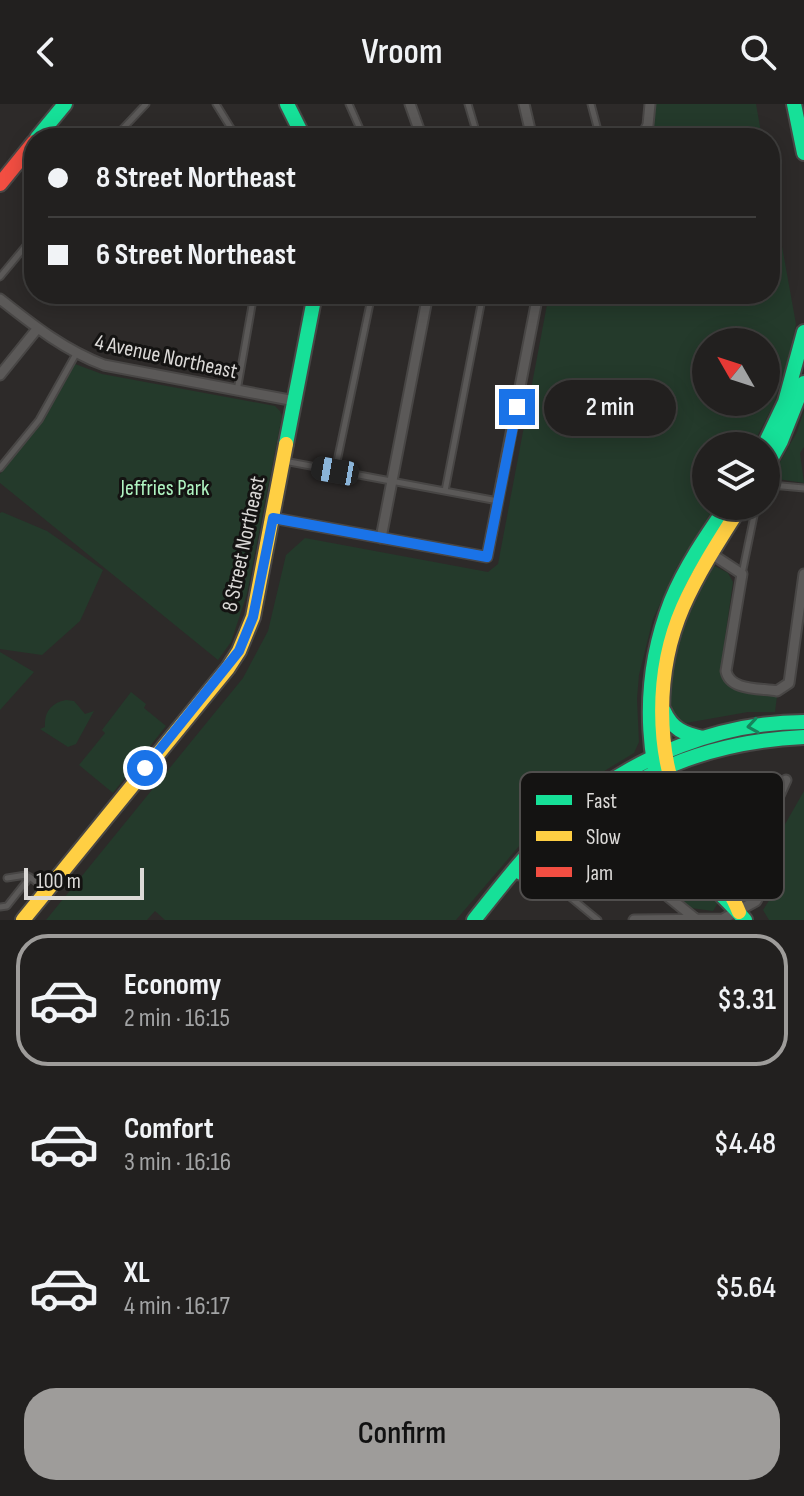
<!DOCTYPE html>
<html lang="en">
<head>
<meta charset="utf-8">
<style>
  :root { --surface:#22201f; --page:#2e2d2c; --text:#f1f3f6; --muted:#a2a3a4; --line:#3f3e3d; --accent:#9e9c9a }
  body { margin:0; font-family:"Sofia Sans Condensed",sans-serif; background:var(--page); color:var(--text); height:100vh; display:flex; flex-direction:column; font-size:30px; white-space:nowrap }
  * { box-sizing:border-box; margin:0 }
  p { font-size:26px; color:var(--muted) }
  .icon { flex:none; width:44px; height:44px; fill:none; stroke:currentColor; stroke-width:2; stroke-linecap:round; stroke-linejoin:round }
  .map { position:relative; height:816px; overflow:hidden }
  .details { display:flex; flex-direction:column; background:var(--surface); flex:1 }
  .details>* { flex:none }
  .hud { position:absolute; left:24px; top:24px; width:756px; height:176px; border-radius:32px; box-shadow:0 4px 20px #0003,0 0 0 2px var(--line); display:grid; align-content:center; height:176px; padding:0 24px; background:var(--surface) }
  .needle { width:52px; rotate:309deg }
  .fabs { position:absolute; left:692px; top:224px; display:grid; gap:16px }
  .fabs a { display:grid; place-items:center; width:88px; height:88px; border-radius:50%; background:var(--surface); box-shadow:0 4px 20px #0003,0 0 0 2px var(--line); font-size:40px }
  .scale { position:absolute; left:24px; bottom:20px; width:120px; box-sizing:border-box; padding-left:8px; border:4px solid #dbd9d7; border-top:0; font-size:22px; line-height:28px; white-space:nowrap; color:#dbd9d7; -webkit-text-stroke:6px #141312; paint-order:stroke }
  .end { position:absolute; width:36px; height:36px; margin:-18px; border:10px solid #1a73e8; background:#fff; box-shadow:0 0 0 4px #fff }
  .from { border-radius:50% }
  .bubble { position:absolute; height:56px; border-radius:28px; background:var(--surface); box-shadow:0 4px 20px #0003,0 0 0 2px var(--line); font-size:26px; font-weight:600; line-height:56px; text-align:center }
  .car { position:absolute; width:24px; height:48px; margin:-24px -12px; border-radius:10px; box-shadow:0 0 6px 2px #0007; background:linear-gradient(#222 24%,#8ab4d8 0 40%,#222 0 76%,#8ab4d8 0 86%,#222 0) }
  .hud b { display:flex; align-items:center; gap:28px; height:76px; font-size:30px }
  .hud b+b { border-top:2px solid var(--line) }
  .hud i { width:20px; height:20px; background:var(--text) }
  ul { padding:14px 0 0; list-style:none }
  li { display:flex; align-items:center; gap:24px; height:132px; margin:0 16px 12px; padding:0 8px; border:4px solid transparent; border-radius:32px }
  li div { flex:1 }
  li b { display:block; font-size:30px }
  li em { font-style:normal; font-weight:600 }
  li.on { border-color:var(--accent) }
  li>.icon { width:72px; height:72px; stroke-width:1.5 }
  .cta { display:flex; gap:16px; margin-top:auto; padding:16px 24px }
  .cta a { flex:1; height:92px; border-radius:32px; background:var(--accent); color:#111; font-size:32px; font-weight:600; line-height:92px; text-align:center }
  header { display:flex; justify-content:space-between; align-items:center; height:104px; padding:0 24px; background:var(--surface); font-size:36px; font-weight:600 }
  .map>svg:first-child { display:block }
  .green { fill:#243a2b; fill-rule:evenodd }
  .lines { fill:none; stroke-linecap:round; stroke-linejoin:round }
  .lane-casing { stroke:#484645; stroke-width:9 }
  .street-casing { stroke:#484645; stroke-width:13 }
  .fast-casing { stroke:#484645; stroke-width:18 }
  .slow-casing { stroke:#484645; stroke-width:18 }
  .jam-casing { stroke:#484645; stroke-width:18 }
  .lane { stroke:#5b5958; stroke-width:5 }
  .street { stroke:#5b5958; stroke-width:9 }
  .fast { stroke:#16e098; stroke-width:14 }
  .slow { stroke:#ffcf43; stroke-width:14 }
  .jam { stroke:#f24e42; stroke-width:14 }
  .oneway { stroke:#15845c }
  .route { stroke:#1a73e8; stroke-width:10 }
  .labels { text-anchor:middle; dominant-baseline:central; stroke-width:6; stroke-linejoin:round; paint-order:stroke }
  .street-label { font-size:22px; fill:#dbd9d7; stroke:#141312 }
  .park-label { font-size:22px; fill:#b0f5c2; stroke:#141312 }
  .key { fill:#141312; stroke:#504e4d; stroke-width:2 }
  .key-label { font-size:22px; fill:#dbd9d7 }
</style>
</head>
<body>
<header><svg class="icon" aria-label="back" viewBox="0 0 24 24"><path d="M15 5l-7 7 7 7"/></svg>Vroom<svg class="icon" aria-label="search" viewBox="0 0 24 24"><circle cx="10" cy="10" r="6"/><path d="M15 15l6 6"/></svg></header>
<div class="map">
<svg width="804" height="816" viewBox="0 0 804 816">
  <rect width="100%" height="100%" fill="#2d2a29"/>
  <path class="green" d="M655 0H756L762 34H644L651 21Z
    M770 76 796 220 786 265 772 304 752 342H706V402H715L677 463 653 515 639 571 637 595 639 638 634 649 596 672 538 720 456 816H165L155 807 147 816H46L243 574 268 527 286 451 305 434 488 468 498 460 549 190H770ZM706 238H766V298H706Z
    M75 260 102 270 275 302 280 307 282 312 247 490 231 538 218 556 0 379V370L44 316Z
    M804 307V343L800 349 804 379 771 374 797 328Z
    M2 408 47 427 103 466 80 517 42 551 0 545V409Z
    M713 461 728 469 733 478 720 569C728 593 756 589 777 592L775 608H748L686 619 678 617 669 607C671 549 684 515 708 463Z
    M0 548 34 568 0 606Z
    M131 588 146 600 144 604 166 622 113 689 79 661 105 629 102 626Z
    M66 596 74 597 85 610 94 607 76 640 68 643 40 625 45 623C44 608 51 599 66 596Z
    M804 687V816H769L763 806 777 784 784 722Z
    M630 691 637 692 651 699 670 732 718 799 713 807 691 804 591 722Z"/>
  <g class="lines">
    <g class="lane-casing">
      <path id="lane" d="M216 0 237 34
        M349 0 364 34
        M468 0 478 34
        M591 0 600 34
        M114 34 146 0
        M0 173 34 132
        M237 287 254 190
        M284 357 498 397
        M0 364 39 316 76 250
        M335 367 372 190
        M445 387 483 190
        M766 389 771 381 804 384
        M742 470 756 402
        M630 712 643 721H650
        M7 774 26 771 30 773
        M0 803 7 802 30 773 46 786
        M598 816 547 774 594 727 608 719 623 704 632 702 644 707 658 741C657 753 646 760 636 767"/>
    </g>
    <g class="street-casing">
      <path id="street" d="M410 0 422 34
        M524 0 532 34
        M641 34 648 21 650 0
        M0 195C33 221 64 246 104 261L295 297
        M0 271 37 225
        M273 414 487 453 538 190
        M381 434 428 190
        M707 447 742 470 726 567C730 587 760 584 777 587L789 579 804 470
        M591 730 697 816
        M634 816 723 815 756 797 765 780 776 698 786 676"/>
    </g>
    <g class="fast-casing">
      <path id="fast" d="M287 0 304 34
        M794 0 804 49
        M37 34 65 0
        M286 340 315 190
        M764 342 785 298 804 228
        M766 364 781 337 804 279
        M727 402C706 432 685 463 671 497 639 579 642 676 689 751 704 777 726 794 745 816
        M664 607C672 625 684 630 703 634
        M521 769C610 685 679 639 804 633
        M474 816C504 778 535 738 572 706 635 652 721 618 804 618"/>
    </g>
    <g class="slow-casing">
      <path id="slow" d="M739 808C725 773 700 746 684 712 655 649 655 567 683 503 699 467 720 435 741 402
        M23 816 228 564 239 547 253 513 286 340"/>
    </g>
    <g class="jam-casing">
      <path id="jam" d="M0 80 34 38
        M620 686 647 687 661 697"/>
    </g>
    <use href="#lane" class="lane"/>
    <use href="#street" class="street"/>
    <use href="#fast" class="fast"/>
    <use href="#slow" class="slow"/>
    <use href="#jam" class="jam"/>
  </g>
  <defs><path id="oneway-chevron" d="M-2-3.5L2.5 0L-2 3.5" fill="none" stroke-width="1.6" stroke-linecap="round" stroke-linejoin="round" transform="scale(2)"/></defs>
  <use class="oneway" href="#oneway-chevron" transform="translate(753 622) rotate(171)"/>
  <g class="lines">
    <path class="route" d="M145 664 239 547 253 513 273 414 487 453 517 303"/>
  </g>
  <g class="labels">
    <g class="street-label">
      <text transform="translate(166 253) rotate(12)">4 Avenue Northeast</text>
      <text transform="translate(244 440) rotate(-78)">8 Street Northeast</text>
    </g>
    <g class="park-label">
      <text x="165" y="384">Jeffries Park</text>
    </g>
  </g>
  <rect x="520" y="668" width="264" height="128" rx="12" class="key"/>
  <rect x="536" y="691" width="36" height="10" fill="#16e098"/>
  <rect x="536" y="727" width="36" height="10" fill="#ffcf43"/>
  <rect x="536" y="763" width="36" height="10" fill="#f24e42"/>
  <g class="key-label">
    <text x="586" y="704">Fast</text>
    <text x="586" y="740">Slow</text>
    <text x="586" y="776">Jam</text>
  </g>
</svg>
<div class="fabs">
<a><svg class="needle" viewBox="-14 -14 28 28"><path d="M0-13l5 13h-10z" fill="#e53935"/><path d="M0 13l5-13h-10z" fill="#a2a3a4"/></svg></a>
<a><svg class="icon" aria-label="layers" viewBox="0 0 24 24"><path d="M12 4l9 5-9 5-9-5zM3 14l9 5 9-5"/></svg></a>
</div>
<div class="scale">100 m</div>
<i class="end from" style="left:145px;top:664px"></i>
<i class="end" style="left:517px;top:303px"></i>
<div class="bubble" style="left:544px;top:276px;width:132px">2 min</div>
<i class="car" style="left:335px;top:367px;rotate:280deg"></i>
<div class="hud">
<b><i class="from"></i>8 Street Northeast</b>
<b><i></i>6 Street Northeast</b>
</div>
</div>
<section class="details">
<ul>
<li class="on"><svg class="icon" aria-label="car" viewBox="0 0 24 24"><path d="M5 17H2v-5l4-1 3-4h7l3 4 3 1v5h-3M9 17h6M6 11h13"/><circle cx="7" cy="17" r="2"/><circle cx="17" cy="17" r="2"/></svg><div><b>Economy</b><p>2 min · 16:15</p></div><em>$3.31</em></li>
<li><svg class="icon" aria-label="car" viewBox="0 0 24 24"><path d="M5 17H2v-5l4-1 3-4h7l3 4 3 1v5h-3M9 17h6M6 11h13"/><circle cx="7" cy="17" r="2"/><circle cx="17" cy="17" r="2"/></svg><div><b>Comfort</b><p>3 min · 16:16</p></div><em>$4.48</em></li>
<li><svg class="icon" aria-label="car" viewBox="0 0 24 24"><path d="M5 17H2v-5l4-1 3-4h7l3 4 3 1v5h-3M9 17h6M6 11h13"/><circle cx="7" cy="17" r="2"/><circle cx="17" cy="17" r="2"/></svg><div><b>XL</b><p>4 min · 16:17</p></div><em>$5.64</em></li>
</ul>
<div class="cta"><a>Confirm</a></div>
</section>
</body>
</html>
